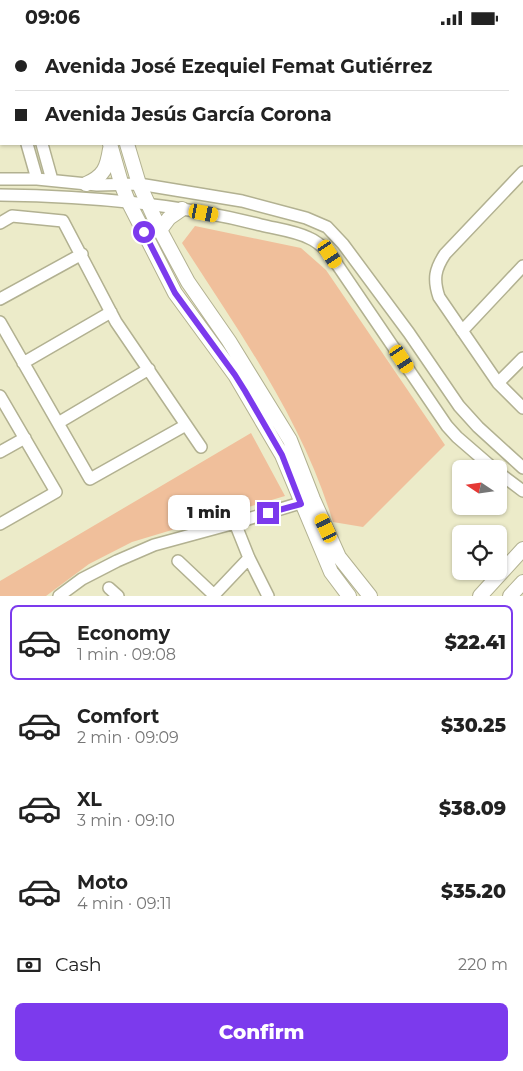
<!DOCTYPE html>
<html lang="en">
<head>
<meta charset="utf-8">
<style>
  :root { --surface:#fff; --page:#f2f2f2; --text:#222; --muted:#767676; --line:#e0e0e0; --accent:#7c3aed }
  body { margin:0; font-family:Montserrat,sans-serif; background:var(--page); color:var(--text); height:100vh; display:flex; flex-direction:column; font-size:19px; white-space:nowrap }
  * { box-sizing:border-box; margin:0 }
  p { font-size:16px; color:var(--muted) }
  .icon { flex:none; width:28px; height:28px; fill:none; stroke:currentColor; stroke-width:2; stroke-linecap:round; stroke-linejoin:round }
  .map { position:relative; height:561px; overflow:hidden }
  .panel { display:flex; flex-direction:column; background:var(--surface); flex:1 }
  .panel>* { flex:none }
  .hud { position:absolute; left:0px; top:0px; width:524px; height:110px; box-shadow:0 1px 4px #0004; display:grid; align-content:center; height:110px; padding:0 15px; background:var(--surface) }
  .needle { width:32px; rotate:283deg }
  .buttons { position:absolute; left:452px; top:425px; display:grid; gap:10px }
  .buttons a { display:grid; place-items:center; width:55px; height:55px; border-radius:8px; background:var(--surface); box-shadow:0 1px 4px #0004; font-size:25px }
  .end { position:absolute; width:22px; height:22px; margin:-11px; border:6px solid #7c3aed; background:#fff; box-shadow:0 0 0 2px #fff }
  .from { border-radius:50% }
  .bubble { position:absolute; height:35px; border-radius:8px; background:var(--surface); box-shadow:0 1px 4px #0004; font-size:16px; font-weight:800; line-height:35px; text-align:center }
  .car { position:absolute; width:15px; height:30px; margin:-15px -8px; border-radius:6px; box-shadow:0 0 4px 1px #0007; background:linear-gradient(#f5c518 24%,#345 0 40%,#f5c518 0 76%,#345 0 86%,#f5c518 0) }
  .hud b { display:flex; align-items:center; gap:18px; height:48px; font-size:19px }
  .hud b+b { border-top:1px solid var(--line) }
  .hud i { width:12px; height:12px; background:var(--text) }
  ul { padding:9px 0 0; list-style:none }
  li { display:flex; align-items:center; gap:15px; height:75px; margin:0 10px 8px; padding:0 5px; border:2px solid transparent; border-radius:8px }
  li div { flex:1 }
  li b { display:block; font-size:19px }
  li em { font-style:normal; font-weight:800 }
  li.current { border-color:var(--accent) }
  li>.icon { width:45px; height:45px; stroke-width:1.5 }
  .pay { display:flex; align-items:center; gap:12px; height:55px; padding:0 15px; font-size:19px }
  .pay p { margin-inline-start:auto }
  .primary-button { display:flex; gap:10px; margin-top:auto; padding:10px 15px }
  .primary-button a { flex:1; height:58px; border-radius:8px; background:var(--accent); color:#fff; font-size:20px; font-weight:800; line-height:58px; text-align:center }
  .status { display:flex; justify-content:space-between; align-items:center; height:35px; padding:0 25px; background:var(--surface); direction:ltr }
  .status svg { height:14px; fill:currentColor }
  .map>svg:first-child { display:block }
  .green { fill:#f0bf9b }
  .lines { fill:none; stroke-linecap:round; stroke-linejoin:round }
  .minor-casing { stroke:#b2b191; stroke-width:14 }
  .tertiary-casing { stroke:#b2b191; stroke-width:16 }
  .minor { stroke:#fff; stroke-width:11 }
  .tertiary { stroke:#fff; stroke-width:14 }
  .route { stroke:#7c3aed; stroke-width:6 }
</style>
</head>
<body>
<div class="status"><b>09:06</b><svg viewBox="0 0 49 12"><path d="M0 12V9h3v3zM5 12V6h3v6zM10 12V3h3v9zM15 12V0h3v12zM26 1h20v11H26zM47 4h2v5h-2z"/></svg></div>
<div class="map">
<svg width="523" height="561" viewBox="0 0 523 561">
  <rect width="100%" height="100%" fill="#ecebc9"/>
  <path class="green" d="M195 191 301 213 326 235 445 410 363 492 333 487C302 384 239 297 182 208Z
    M251 398 285 461 132 507 89 529 46 561H0V546Z"/>
  <g class="lines">
    <g class="minor-casing">
      <path id="minor" d="M16 0V1
        M0 32 1 35
        M0 77H1
        M27 109 37 144
        M42 109 52 145
        M523 137 445 219C435 234 433 244 439 262L498 348 523 373
        M0 144H37L97 150 139 149 242 166 306 183 327 192 343 209 409 298 459 371 478 392 523 433
        M0 160C88 161 176 168 261 190 277 194 295 196 309 203 317 206 324 213 330 219L447 391 457 402 494 434
        M0 188 12 181 63 186 116 287 201 412
        M0 264 82 219
        M0 287 90 444 186 390
        M462 296 523 231
        M23 328 111 277
        M498 348 523 323
        M0 361 56 457 0 489
        M58 388 149 334
        M0 417 25 403
        M499 438 523 456
        M235 488 249 523 268 561
        M178 526 214 560
        M109 553 118 561
        M59 561 82 544 117 526 154 510 235 488 310 465
        M213 561 249 523"/>
    </g>
    <g class="tertiary-casing">
      <path id="tertiary" d="M88 0V1
        M103 0V1
        M110 109 122 151 128 166 175 258 235 340 282 420 331 537 349 561
        M127 109 139 149 160 195 188 247 229 306 290 405 313 464 339 522 370 561
        M86 149C104 141 107 133 110 114
        M160 195 169 183 182 174
        M480 561 523 514
        M510 561 523 547"/>
    </g>
    <use href="#minor" class="minor"/>
    <use href="#tertiary" class="tertiary"/>
  </g>
  <g class="lines">
    <path class="route" d="M144 197 175 258 235 340 245 356 282 420 301 469 268 478"/>
  </g>
</svg>
<div class="buttons">
<a><svg class="needle" viewBox="-14 -14 28 28"><path d="M0-13l5 13h-10z" fill="#e53935"/><path d="M0 13l5-13h-10z" fill="#767676"/></svg></a>
<a><svg class="icon" aria-label="locate" viewBox="0 0 24 24"><circle cx="12" cy="12" r="6"/><path d="M12 2v4M12 18v4M2 12h4M18 12h4"/></svg></a>
</div>
<i class="end from" style="left:144px;top:197px"></i>
<i class="end" style="left:268px;top:478px"></i>
<div class="bubble" style="left:168px;top:460px;width:82px">1 min</div>
<i class="car" style="left:204px;top:178px;rotate:101deg"></i>
<i class="car" style="left:330px;top:219px;rotate:146deg"></i>
<i class="car" style="left:402px;top:324px;rotate:146deg"></i>
<i class="car" style="left:326px;top:493px;rotate:335deg"></i>
<div class="hud">
<b><i class="from"></i>Avenida José Ezequiel Femat Gutiérrez</b>
<b><i></i>Avenida Jesús García Corona</b>
</div>
</div>
<section class="panel">
<ul>
<li class="current"><svg class="icon" aria-label="car" viewBox="0 0 24 24"><path d="M5 17H2v-5l4-1 3-4h7l3 4 3 1v5h-3M9 17h6M6 11h13"/><circle cx="7" cy="17" r="2"/><circle cx="17" cy="17" r="2"/></svg><div><b>Economy</b><p>1 min · 09:08</p></div><em>$22.41</em></li>
<li><svg class="icon" aria-label="car" viewBox="0 0 24 24"><path d="M5 17H2v-5l4-1 3-4h7l3 4 3 1v5h-3M9 17h6M6 11h13"/><circle cx="7" cy="17" r="2"/><circle cx="17" cy="17" r="2"/></svg><div><b>Comfort</b><p>2 min · 09:09</p></div><em>$30.25</em></li>
<li><svg class="icon" aria-label="car" viewBox="0 0 24 24"><path d="M5 17H2v-5l4-1 3-4h7l3 4 3 1v5h-3M9 17h6M6 11h13"/><circle cx="7" cy="17" r="2"/><circle cx="17" cy="17" r="2"/></svg><div><b>XL</b><p>3 min · 09:10</p></div><em>$38.09</em></li>
<li><svg class="icon" aria-label="car" viewBox="0 0 24 24"><path d="M5 17H2v-5l4-1 3-4h7l3 4 3 1v5h-3M9 17h6M6 11h13"/><circle cx="7" cy="17" r="2"/><circle cx="17" cy="17" r="2"/></svg><div><b>Moto</b><p>4 min · 09:11</p></div><em>$35.20</em></li>
</ul>
<div class="pay"><svg class="icon" aria-label="cash" viewBox="0 0 24 24"><path d="M3 7h18v10H3z"/><circle cx="12" cy="12" r="2"/></svg>Cash<p>220 m</p></div>
<div class="primary-button"><a>Confirm</a></div>
</section>
</body>
</html>
